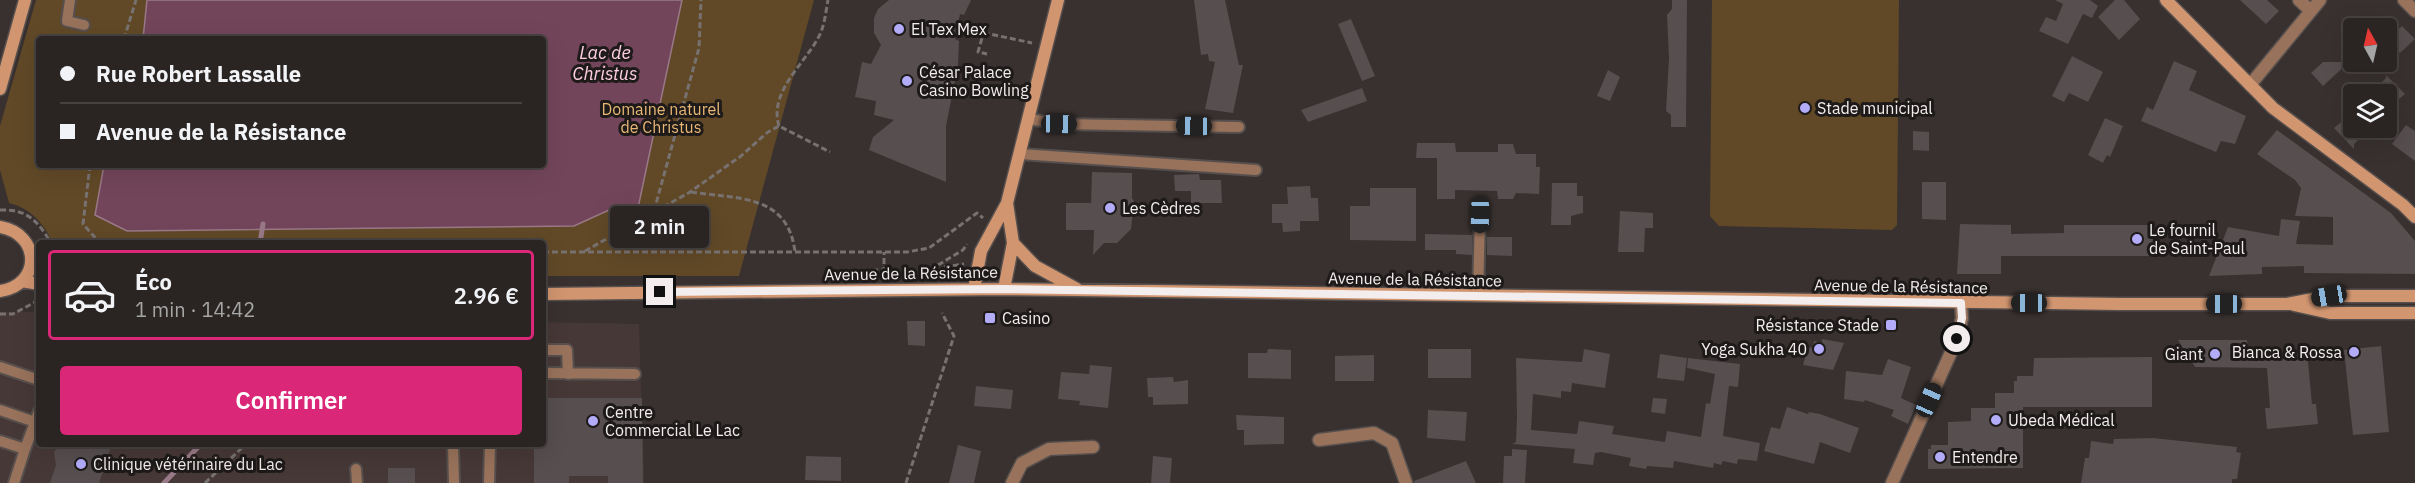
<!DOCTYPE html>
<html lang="fr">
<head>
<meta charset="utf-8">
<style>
  :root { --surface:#2a2523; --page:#322d2b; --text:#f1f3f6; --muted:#a5a5a6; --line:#464241; --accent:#db2777 }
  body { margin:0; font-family:"IBM Plex Sans",sans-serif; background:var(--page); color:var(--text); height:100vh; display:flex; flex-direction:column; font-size:22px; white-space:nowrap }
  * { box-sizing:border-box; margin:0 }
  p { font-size:20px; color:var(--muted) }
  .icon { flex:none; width:33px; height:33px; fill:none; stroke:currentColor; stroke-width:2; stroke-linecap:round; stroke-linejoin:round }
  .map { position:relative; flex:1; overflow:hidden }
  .sheet { position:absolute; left:36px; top:240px; width:510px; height:207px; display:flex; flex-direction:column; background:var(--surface); border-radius:6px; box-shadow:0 6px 24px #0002,0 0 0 2px var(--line) }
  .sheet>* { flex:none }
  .top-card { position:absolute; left:36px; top:36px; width:510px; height:132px; border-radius:6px; box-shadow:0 6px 24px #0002,0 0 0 2px var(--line); display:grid; align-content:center; height:132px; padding:0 24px; background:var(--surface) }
  .needle { width:39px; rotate:352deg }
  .controls { position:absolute; left:2343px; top:18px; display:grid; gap:12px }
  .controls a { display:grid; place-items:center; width:54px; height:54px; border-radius:6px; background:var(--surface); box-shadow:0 6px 24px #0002,0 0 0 2px var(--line); font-size:30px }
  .end { position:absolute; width:27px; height:27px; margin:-14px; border:8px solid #f3eeed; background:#111; box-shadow:0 0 0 3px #111 }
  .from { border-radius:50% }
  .bubble { position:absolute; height:42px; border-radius:6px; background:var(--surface); box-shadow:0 6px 24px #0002,0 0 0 2px var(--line); font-size:20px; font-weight:600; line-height:42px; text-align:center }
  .car { position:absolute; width:18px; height:36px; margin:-18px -9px; border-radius:8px; box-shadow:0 0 4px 2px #0007; background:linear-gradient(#222 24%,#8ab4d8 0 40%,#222 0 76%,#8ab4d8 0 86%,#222 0) }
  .top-card b { display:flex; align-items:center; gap:21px; height:57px; font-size:22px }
  .top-card b+b { border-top:2px solid var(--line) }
  .top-card i { width:15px; height:15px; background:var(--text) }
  ul { padding:10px 0 0; list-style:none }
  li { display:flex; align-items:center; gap:18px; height:90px; margin:0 12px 9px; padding:0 12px; border:3px solid transparent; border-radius:6px }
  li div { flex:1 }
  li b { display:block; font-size:22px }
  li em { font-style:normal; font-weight:600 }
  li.active { border-color:var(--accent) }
  li>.icon { width:54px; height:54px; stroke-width:1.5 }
  .cta { display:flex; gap:12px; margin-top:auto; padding:12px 24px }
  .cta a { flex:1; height:69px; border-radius:6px; background:var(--accent); color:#fff; font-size:24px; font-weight:600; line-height:69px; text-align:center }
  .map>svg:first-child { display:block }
  .built { fill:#463836 }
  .green { fill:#614927; fill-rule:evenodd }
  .water { fill:#73455b; stroke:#997887; stroke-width:1.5 }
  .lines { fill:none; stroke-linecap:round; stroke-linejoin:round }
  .stream { stroke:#997887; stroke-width:5 }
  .building { fill:#564e4f }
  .lane-casing { stroke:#564f4d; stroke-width:14 }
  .street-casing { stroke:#564f4d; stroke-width:15 }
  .secondary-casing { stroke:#564f4d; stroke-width:15 }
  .path { stroke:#77716f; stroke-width:3; stroke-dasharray:6 3; stroke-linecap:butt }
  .lane { stroke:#98725b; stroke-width:10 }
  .street { stroke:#98725b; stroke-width:12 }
  .secondary { stroke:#d19570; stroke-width:12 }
  .route { stroke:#f3eeed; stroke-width:8 }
  .poi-dot { fill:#b3acf9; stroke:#1d1a19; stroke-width:2 }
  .labels { text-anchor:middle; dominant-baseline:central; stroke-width:6; stroke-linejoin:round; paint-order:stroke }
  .poi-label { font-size:16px; fill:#f3eeed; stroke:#1d1a19; text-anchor:start }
  .park-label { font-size:16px; fill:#e8b776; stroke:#1d1a19 }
  .street-label { font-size:16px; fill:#f3eeed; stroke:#1d1a19 }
  .water-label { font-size:18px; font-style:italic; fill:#fecee3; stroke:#1d1a19 }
</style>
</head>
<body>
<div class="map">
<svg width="2415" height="483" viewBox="0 0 2415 483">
  <rect width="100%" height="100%" fill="#38312f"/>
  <path class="built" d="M0 312H39V444H543V322L639 324 644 483H0Z"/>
  <path class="green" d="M36 0H814L739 276H543V243H53C43 223 32 209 9 203L0 170V126ZM39 39H543V165H39Z
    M1712 0H1899L1897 225 1892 230 1719 226 1710 216Z"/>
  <path class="water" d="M147 0H682L638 208 609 210 574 226 127 231 95 215 104 165H543V39H143Z"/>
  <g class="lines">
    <path class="stream" d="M260 243 263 224
      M164 483 201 444"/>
  </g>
  <path class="building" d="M889 0H971L964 15 960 14 955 39 959 41 958 65 946 126V182L869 150 873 137 894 120 874 115 876 101 855 97 862 62 871 64 881 45 874 33V18L878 9Z
    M1194 0H1225L1239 65H1243L1233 113 1205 109 1215 62 1209 61 1208 54 1201 55Z
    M1672 0H1687L1686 127H1671V115L1666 111 1669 58 1667 15 1672 9Z
    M2055 0H2090L2098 6 2092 18 2083 14 2068 44 2039 31 2046 17 2056 21 2063 4Z
    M2115 0H2124L2140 19 2119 40 2098 17Z
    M2240 0H2267L2279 11 2266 24Z
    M1351 19 1375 76 1362 81 1338 24Z
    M2402 26 2415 39 2400 53 2387 40Z
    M2072 56 2103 72 2088 102 2069 93 2064 102 2052 96Z
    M2174 61 2197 71 2189 90 2246 116 2235 144 2221 141 2216 152 2141 121 2147 107 2153 110Z
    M2323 62H2349L2323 86 2311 73Z
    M1608 70 1620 77 1610 101 1597 96Z
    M2386 75 2405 94 2386 110V94H2372L2380 87 2378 86 2386 78Z
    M1362 88 1367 101 1308 122 1301 110Z
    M2354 112V128H2371L2354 144V149L2334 128Z
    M2105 118 2123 126 2110 157 2107 155 2103 163 2088 155Z
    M2406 125 2415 131V161L2392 144Z
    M2277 130 2391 213 2415 241V274L2304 273V266L2262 267V274L2209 276 2228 227 2279 236 2281 219 2300 221 2296 244 2333 245V217L2295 216 2301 188 2295 180 2257 154Z
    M1913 131 1929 132V151L1913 150Z
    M1417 143H1455L1456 152H1498V144H1513L1516 154H1536V167H1540L1539 194 1516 193 1513 199H1498L1497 191 1455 190V199H1437V158H1416Z
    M1092 172 1132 173V198L1134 201 1131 229 1117 243H1104L1093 255 1094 230H1066V203H1091Z
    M1199 174 1200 180H1221L1222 203H1191V191H1175L1174 175Z
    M1922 182H1946V220L1922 219Z
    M1552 183H1577V196H1583V213L1571 216V225H1551Z
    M1310 186 1311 198H1318L1319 221H1300V231L1283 232 1282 223H1272V204H1288L1287 187Z
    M1370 188H1416V241L1350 240V206H1370Z
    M1620 211 1653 213V228H1645L1644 252H1618Z
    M1960 224 2011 225V234L2064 233V225H2153V256H2001V274H1957Z
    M1425 234 1472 235V255L1456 254V250H1425Z
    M1487 237H1512V256L1487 255Z
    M907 321H925V346L908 345Z
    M1822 339 1844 343 1833 370 1803 365 1808 347 1813 348 1814 341 1822 343Z
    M2178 340H2247L2248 356 2307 352 2312 404H2316L2318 424 2267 429 2265 408H2270L2267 368 2195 367Z
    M2381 346 2389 432 2353 435 2344 350Z
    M1268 349 1291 350V379L1248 378V353H1267Z
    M1428 349H1471V378H1428Z
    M1584 349 1610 354 1605 388 1572 383 1571 392 1561 391V398L1533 394 1531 430 1577 434 1579 421 1614 426 1612 434 1665 442 1667 431 1701 437 1706 403 1710 404 1715 374 1687 368 1688 358 1740 364 1738 387 1729 386 1723 436 1760 443 1757 461 1738 459 1737 464 1723 461 1721 465 1714 463 1713 468 1674 461 1673 468 1647 466 1646 469 1629 466 1631 458 1601 452 1595 453 1593 465 1573 463 1575 449 1512 444 1516 442 1517 416 1516 358 1582 362Z
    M1660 354 1687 358 1684 381 1657 378Z
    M1374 355V381H1335V356Z
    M2152 357V407H2023V468L1928 469V449H1931V445H1948V422L1971 421V408H1995V393H2014V381H2017V376H2033L2034 358Z
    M1888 359 1911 367 1901 398 1916 405 1908 424 1891 416 1894 410 1865 400 1864 402 1844 399 1846 371 1882 375Z
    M1090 365 1112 367 1108 408 1079 405 1080 401 1058 399 1061 372 1089 374Z
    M1173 377 1174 382 1188 380V404L1153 405V397H1148L1147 378Z
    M976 386 1013 390 1011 409 974 406Z
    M543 398H642L643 483H608V476H569V483H534V444H543Z
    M1653 398 1667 399 1665 414 1651 412Z
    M1787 407 1808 414 1809 412 1820 414 1859 428 1850 453 1820 442 1814 464 1764 451 1771 427 1780 429Z
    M1428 410 1467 412 1465 441 1427 438Z
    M1236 415 1284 417V444L1244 445V430H1237Z
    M2153 438 2237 447 2236 452 2241 453 2237 479H2232V483H2081L2085 458H2089L2091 441 2113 444 2114 439Z
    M61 444H112L99 483H50L56 465 54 452Z
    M958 445 981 451 974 483H949Z
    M1512 449 1527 450 1525 483H1503L1504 456H1512Z
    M806 456 841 457V481L805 480Z
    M1153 456 1172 458 1170 483H1151Z
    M1466 461 1476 483H1414V481Z
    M388 468H415V483H388Z"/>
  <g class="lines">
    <g class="lane-casing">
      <path id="lane" d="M70 0 67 21 84 25
        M1029 119 1059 124 1239 127
        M1020 154 1256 170
        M1478 296 1480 215
        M543 350H567L568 374
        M0 367 39 380
        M543 373 635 374
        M0 410 35 422 39 411
        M0 441 25 449 14 483
        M453 444 454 483
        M25 449 35 422
        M356 469 357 483
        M489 483 490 444"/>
    </g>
    <g class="street-casing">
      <path id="street" d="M2299 0 2311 11
        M2404 0 2415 11
        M2250 85 2320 0
        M1319 440 1374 433 1392 443 1406 483
        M1012 483 1022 463 1049 449 1093 447
        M1892 483 1957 339 1962 318 1961 303"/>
    </g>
    <g class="secondary-casing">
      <path id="secondary" d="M2166 0 2273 108 2403 205 2415 217
        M0 89 25 0
        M0 227C41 234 42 285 0 291
        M1013 243 1035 266 1077 289
        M22 281 39 284
        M974 289 981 251 1007 203 1058 0
        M1004 289 1013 243 1007 203
        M543 294 1004 289 2119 304H2287L2329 296H2415
        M2294 305 2330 313H2415"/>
    </g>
    <path class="path" d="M957 27 1032 43
      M977 31 982 38 978 52 987 54
      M124 39 136 0
      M779 126C768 90 808 62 821 32 825 22 826 10 828 0
      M90 165 83 224 100 243
      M691 192C738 199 788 194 795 252
      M0 210C27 209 38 221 51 243
      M654 211 699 48 701 0
      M585 251 690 192 741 156 768 132 779 126 830 152
      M543 252H907L929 248 977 213 983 218
      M938 265 963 250 967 244
      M872 270H884V252
      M928 275 944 267 964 264
      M0 314H13L39 300
      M205 483 246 444
      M906 483 954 336 942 313"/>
    <use href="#lane" class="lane"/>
    <use href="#street" class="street"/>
    <use href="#secondary" class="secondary"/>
  </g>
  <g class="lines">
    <path class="route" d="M660 292 1004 289 1961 303 1962 318 1957 339"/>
  </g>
  <g class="poi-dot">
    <circle cx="899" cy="29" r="6"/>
    <circle cx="907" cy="81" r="6"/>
    <circle cx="1805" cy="108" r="6"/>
    <circle cx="1110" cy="208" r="6"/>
    <circle cx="2137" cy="239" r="6"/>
    <rect x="984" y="312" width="12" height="12" rx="3"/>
    <rect x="1885" y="319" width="12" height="12" rx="3"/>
    <circle cx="1819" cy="349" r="6"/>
    <circle cx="2354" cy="352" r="6"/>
    <circle cx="2215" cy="354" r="6"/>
    <circle cx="1996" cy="420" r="6"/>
    <circle cx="593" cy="421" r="6"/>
    <circle cx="1940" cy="457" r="6"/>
    <circle cx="81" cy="464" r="6"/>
  </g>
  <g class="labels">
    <g class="poi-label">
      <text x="911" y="29">El Tex Mex</text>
      <text x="919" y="72">César Palace<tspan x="919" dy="18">Casino Bowling</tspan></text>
      <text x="1817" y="108">Stade municipal</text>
      <text x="1122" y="208">Les Cèdres</text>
      <text x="2149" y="230">Le fournil<tspan x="2149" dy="18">de Saint-Paul</tspan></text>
      <text x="1002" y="318">Casino</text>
      <text x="1879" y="325" text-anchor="end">Résistance Stade</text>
      <text x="1807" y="349" text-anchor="end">Yoga Sukha 40</text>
      <text x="2342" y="352" text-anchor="end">Bianca &amp; Rossa</text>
      <text x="2203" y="354" text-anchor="end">Giant</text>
      <text x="605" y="412">Centre<tspan x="605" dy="18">Commercial Le Lac</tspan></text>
      <text x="2008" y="420">Ubeda Médical</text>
      <text x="1952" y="457">Entendre</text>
      <text x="93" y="464">Clinique vétérinaire du Lac</text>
    </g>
    <g class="park-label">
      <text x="661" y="109">Domaine naturel<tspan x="661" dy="18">de Christus</tspan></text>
    </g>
    <g class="street-label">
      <text transform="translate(911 273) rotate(-1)">Avenue de la Résistance</text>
      <text transform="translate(1415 279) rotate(1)">Avenue de la Résistance</text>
      <text transform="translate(1901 286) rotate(1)">Avenue de la Résistance</text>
    </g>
    <g class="water-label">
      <text x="605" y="52">Lac de<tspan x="605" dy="21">Christus</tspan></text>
    </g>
  </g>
</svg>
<div class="controls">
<a><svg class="needle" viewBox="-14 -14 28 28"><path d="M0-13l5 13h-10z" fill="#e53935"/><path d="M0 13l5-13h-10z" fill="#a5a5a6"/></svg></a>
<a><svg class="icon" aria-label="layers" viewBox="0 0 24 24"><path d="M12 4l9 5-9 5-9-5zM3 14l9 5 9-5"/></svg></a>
</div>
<i class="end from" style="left:1957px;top:339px"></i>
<i class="end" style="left:660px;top:292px"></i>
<div class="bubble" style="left:610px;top:206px;width:99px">2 min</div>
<i class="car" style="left:1059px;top:124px;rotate:91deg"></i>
<i class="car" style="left:1194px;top:126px;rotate:271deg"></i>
<i class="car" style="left:1480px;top:215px;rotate:181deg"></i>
<i class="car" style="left:2329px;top:296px;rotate:260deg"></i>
<i class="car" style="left:2029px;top:303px;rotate:270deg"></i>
<i class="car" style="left:2224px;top:304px;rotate:270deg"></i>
<i class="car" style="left:1929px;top:400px;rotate:24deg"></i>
<div class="top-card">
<b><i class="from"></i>Rue Robert Lassalle</b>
<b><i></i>Avenue de la Résistance</b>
</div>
<section class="sheet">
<ul>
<li class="active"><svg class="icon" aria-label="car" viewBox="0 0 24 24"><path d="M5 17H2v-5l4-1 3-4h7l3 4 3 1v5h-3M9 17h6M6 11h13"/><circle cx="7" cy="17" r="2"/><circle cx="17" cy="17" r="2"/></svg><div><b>Éco</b><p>1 min · 14:42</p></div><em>2.96 €</em></li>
</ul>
<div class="cta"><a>Confirmer</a></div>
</section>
</div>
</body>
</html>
